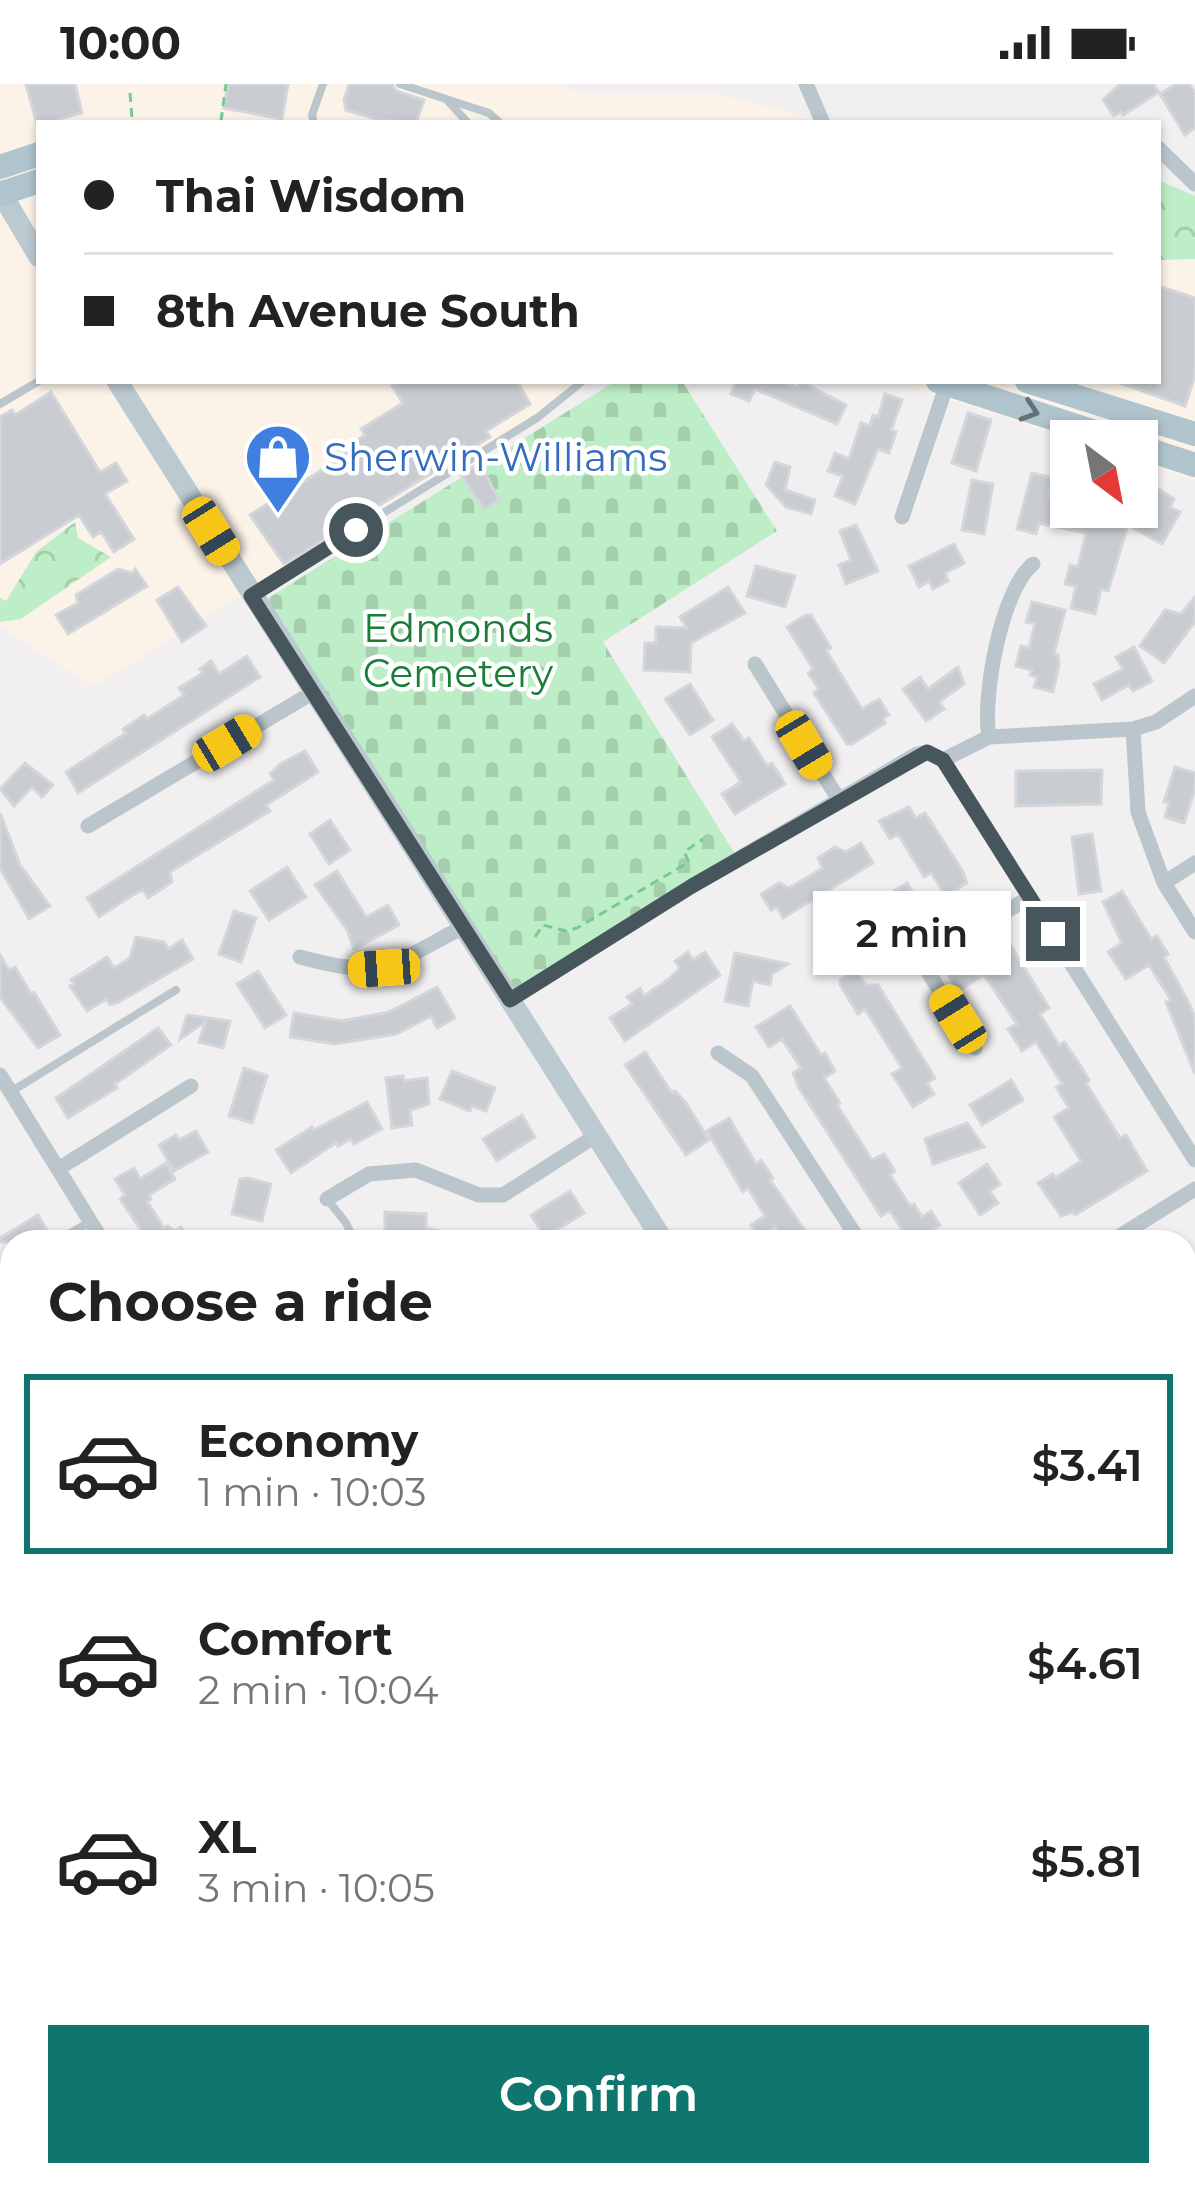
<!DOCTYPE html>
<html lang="en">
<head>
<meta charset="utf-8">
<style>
  :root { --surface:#fff; --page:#f2f2f2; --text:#222; --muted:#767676; --line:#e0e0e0; --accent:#0f766e }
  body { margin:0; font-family:Montserrat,sans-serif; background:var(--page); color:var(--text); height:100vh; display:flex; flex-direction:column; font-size:45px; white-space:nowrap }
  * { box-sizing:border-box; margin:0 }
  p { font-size:39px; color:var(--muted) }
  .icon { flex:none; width:66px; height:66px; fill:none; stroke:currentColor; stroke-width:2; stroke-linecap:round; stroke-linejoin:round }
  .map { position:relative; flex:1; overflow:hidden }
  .drawer { position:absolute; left:0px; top:1146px; width:1197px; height:957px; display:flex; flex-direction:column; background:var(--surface); border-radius:36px 36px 0 0; box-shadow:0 3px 9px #0004 }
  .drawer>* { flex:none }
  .guide { position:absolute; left:36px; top:36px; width:1125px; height:264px; border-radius:0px; box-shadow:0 3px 9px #0004; display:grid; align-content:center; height:264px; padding:0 48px; background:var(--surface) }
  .needle { width:78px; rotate:148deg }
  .fabs { position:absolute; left:1050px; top:336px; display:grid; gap:24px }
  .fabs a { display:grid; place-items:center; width:108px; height:108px; border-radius:0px; background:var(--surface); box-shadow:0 3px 9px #0004; font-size:60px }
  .end { position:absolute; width:54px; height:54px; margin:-27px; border:15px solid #47565c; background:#fff; box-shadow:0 0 0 6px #fff }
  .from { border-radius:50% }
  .bubble { position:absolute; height:84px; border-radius:0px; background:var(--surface); box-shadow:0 3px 9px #0004; font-size:39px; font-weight:600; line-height:84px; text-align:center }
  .car { position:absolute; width:36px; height:72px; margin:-36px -18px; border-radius:15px; box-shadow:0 0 9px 3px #0007; background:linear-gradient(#f5c518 24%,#345 0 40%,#f5c518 0 76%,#345 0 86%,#f5c518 0) }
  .guide b { display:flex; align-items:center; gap:42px; height:114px; font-size:45px }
  .guide b+b { border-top:3px solid var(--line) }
  .guide i { width:30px; height:30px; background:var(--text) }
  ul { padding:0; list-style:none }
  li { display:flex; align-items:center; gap:36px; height:180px; margin:0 24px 18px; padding:0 24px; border:6px solid transparent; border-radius:0px }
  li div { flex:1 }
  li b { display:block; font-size:45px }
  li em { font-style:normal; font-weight:600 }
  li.selected { border-color:var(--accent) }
  li>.icon { width:108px; height:108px; stroke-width:1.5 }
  h2 { padding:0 48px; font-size:54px; line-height:144px }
  .cta { display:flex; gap:24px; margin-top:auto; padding:24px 48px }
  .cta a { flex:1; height:138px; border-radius:0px; background:var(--accent); color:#fff; font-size:48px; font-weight:600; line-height:138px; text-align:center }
  .status { display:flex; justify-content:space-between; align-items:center; height:84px; padding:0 60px; background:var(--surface); direction:ltr }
  .status svg { height:33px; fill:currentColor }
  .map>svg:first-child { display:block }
  .commercial { fill:#fbf2e8 }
  .green { fill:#beeec7 }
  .forest { fill:url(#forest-crowns) }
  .cemetery { fill:url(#cemetery-stones) }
  .building { fill:#c9cdd1; stroke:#d3d6da; stroke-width:3 }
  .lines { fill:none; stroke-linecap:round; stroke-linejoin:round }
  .path { stroke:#77cb91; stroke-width:3; stroke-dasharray:9 6; stroke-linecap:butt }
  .service { stroke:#bac6cb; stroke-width:8 }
  .minor { stroke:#bac6cb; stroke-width:15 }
  .tertiary { stroke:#bac6cb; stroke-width:18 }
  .secondary { stroke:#bbc9d0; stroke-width:21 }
  .primary { stroke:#afc4cd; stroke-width:24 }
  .oneway { stroke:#617278 }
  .route { stroke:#47565c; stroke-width:15 }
  .labels { text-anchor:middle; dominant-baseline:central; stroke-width:9; stroke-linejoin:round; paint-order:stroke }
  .shop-label { font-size:39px; fill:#366cbe; stroke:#fff; text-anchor:start }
  .park-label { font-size:39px; fill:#197c37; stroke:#fff }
</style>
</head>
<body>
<div class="status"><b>10:00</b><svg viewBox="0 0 49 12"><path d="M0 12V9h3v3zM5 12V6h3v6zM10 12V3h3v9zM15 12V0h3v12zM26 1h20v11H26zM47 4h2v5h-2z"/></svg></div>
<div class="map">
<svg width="1195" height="2101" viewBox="0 0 1195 2101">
  <defs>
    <pattern id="forest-crowns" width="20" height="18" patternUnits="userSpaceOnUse" patternTransform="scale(3)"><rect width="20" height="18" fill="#beeec7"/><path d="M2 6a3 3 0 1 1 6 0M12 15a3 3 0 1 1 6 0" fill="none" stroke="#a5cead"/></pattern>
    <pattern id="cemetery-stones" width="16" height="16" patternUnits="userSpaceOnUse" patternTransform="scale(3)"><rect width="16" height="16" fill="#beeec7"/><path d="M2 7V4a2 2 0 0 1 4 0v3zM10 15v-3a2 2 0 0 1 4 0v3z" fill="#a5cead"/></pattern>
  </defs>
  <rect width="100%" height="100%" fill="#f1efef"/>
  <path class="commercial" d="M0 0H558L582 10H719L834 39H39V297H592L93 603 0 542Z
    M1158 121 1195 137V397L1137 378V357H1075L893 297H1158Z"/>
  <path class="green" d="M354 2091H564L577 2101H337Z"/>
  <path class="forest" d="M1158 96 1195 112V175L1158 176Z
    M75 438 78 454 111 473 21 535 0 538V514L6 517 36 468Z"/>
  <path class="cemetery" d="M616 297H682L777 447 603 558 740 778 510 916 257 521Z"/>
  <path class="building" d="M26 0H75L82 29 37 41Z
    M228 0H288L282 35 224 24Z
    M349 0H392L396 7 424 16 416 39 373 34 346 26 344 16Z
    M1120 0H1153L1159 8 1123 31 1121 28 1114 32 1103 16Z
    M1176 0H1189L1195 9V44L1185 51 1160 10Z
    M1158 202 1195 214V291L1185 322 1120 299 1158 297Z
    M400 297H517L530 320 486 347 490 353 284 480 250 431 336 377 332 371 365 351 361 345 403 319 392 302Z
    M736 297H781L798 304 801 298 846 321 837 340 755 305 749 317 731 310Z
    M51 308 100 388 116 379 127 397 105 410 134 455 114 468 101 448 93 453 79 431 0 480V333L12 326 15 331Z
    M885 310 902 316 891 346 896 348 889 369 878 365 855 420 835 412 843 392 828 387 835 369 849 375 861 339 870 342 873 331 878 333Z
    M968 329 991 336 976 387 952 379Z
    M775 378 790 383 785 406 815 416 811 430 786 423 766 401Z
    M480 379 499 416 484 425 461 391Z
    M1032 389 1053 394 1048 413 1065 417 1063 423H1137V402L1156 409 1158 405 1174 415 1170 423 1180 428 1162 460 1128 441 1108 507 1101 505 1095 530 1071 524 1076 502 1065 500 1070 481 1078 483 1086 449 1039 439 1036 450 1017 445Z
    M972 396 993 400 984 450 962 446Z
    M856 441 878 487 846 500 839 481 851 476 840 447Z
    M954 460 964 479 945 489 948 497 933 505 929 497 919 503 909 482Z
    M756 482 795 492 785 523 747 512Z
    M118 485 132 489 135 485 147 502 68 550 56 531 78 519 76 511Z
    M178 503 206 542 182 558 157 516Z
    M728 503 745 529 691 559 690 588 644 586 645 559H656V543L687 544 680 533Z
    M1195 513V538L1164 579 1140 562 1165 526 1181 530Z
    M1032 518 1065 526 1054 570 1058 571 1059 581 1053 608 1034 603 1037 593 1030 591 1032 586 1016 582 1021 562 1029 564 1035 540 1026 538Z
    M806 531H811L831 564 826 566 862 625 879 615 889 631 883 634 885 639 852 660H847L814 609 819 605 808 589 813 585 787 543Z
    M1134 563 1152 597 1133 607 1129 601 1102 616 1094 600 1123 585 1116 573Z
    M247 572 260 593 78 709 66 688 126 649 123 645 144 631 147 635 184 611 179 604 203 589 200 585 211 577 219 590Z
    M958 583 964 600 939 618 944 625 926 637 903 605 920 593 928 605Z
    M690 600 713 636 690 651 665 615Z
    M732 640 744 657 749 654 767 682 772 679 785 700 735 730 722 710 741 698 712 653Z
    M305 667 318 688 266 721 270 727 170 788 172 798 148 814 143 806 136 809 99 833 87 814 274 696 270 690 280 680Z
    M25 679 53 701 42 713 32 703 14 722 0 705Z
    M1175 683 1195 689V705L1184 739 1165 733 1169 719 1164 718Z
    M1102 686 1101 720 1016 722V687Z
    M909 723 916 734 925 729 962 786 967 799 946 812 931 789 924 793 898 750 890 755 879 737Z
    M0 729 20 781 50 822 29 835 0 784Z
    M330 736 350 766 329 780 310 750Z
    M1092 750 1101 807 1079 810 1072 753Z
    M861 759 873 779 783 834 777 823 771 826 761 810 779 799 789 804 823 784 818 774 835 763 846 768Z
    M287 783 306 813 269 836 250 807Z
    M337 787 366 833 388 821 399 841 354 865 347 846 315 801Z
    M907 799 919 819 879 843 867 824Z
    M1122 807 1151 855 1157 852 1168 870 1164 873 1191 923 1195 934V990L1166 918 1171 916 1149 881 1126 895 1108 868 1122 859 1103 818Z
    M234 827 256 834 241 878 219 870Z
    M819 839 842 840 845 878 817 876Z
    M1003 849 1049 924 1040 930 1059 961 1064 958 1077 976 1089 996 1086 999 1120 1054 1126 1051 1147 1087 1075 1131 1073 1128 1061 1132 1038 1099 1053 1090 1055 1094 1081 1077 1054 1033 1069 1024 1056 1003 1062 1000 1036 958 1022 967 1008 945 1017 940 984 891 958 907 945 885Z
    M136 853 164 858 169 865 182 856 193 875 119 918 110 921 106 915 87 927 70 902 74 900 71 896 107 873 114 884 130 874Z
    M688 868 693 876 705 868 720 891 625 957 610 934 632 920 627 913 640 904 644 912 669 895 680 884 675 877Z
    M735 869 788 880 772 890 770 901 753 897 748 922 725 917Z
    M0 871 9 886 15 883 31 910 34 908 60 951 38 964 0 913Z
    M856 886 866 901H878L935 994 927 999 934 1010 913 1023 892 990 902 984 865 925 858 930 840 901V896Z
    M258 887 286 931 265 944 237 900Z
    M437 903 455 934 437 944 431 932 396 950 335 960 290 953 294 929 342 937 389 928Z
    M790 922 821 971 825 969 835 987 824 994 840 1019 837 1021 872 1076 884 1070 895 1087 890 1091 910 1122 914 1120 922 1133 931 1127 940 1141 931 1147 939 1158H910L890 1127 881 1132 799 1004 793 989 801 984 782 955 769 963 756 943Z
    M187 931 230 937 223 964 199 958 205 938 180 955Z
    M158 944 171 961 115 1000 117 1004 68 1034 56 1014Z
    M645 968 672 1009 675 1007 686 1019 709 1056 686 1071 625 981Z
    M244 984 267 992 252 1039 229 1032Z
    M452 987 495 1004 486 1027 472 1022 470 1027 440 1015Z
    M403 992 404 997 427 994 429 1020 410 1026 412 1041 392 1044 386 994Z
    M1011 996 1023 1016 982 1041 970 1021Z
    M367 1018 382 1045 354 1060 351 1055 338 1062 337 1058 291 1089 276 1066 312 1043 314 1046Z
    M522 1031 535 1053 497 1077 483 1055Z
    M729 1034 756 1080 761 1076 773 1094 770 1096 813 1158H785L775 1142 759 1153 751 1141 765 1132 748 1104 743 1108 707 1047Z
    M967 1039 984 1063 933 1080 925 1055Z
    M196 1047 208 1068 174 1087 159 1061 176 1051 179 1056Z
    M166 1079 175 1095 149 1111 151 1115 147 1117 164 1144 168 1142 175 1147 181 1143 190 1158H142L147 1155 120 1115 125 1111 115 1095 134 1084 140 1095Z
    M987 1080 1000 1100 990 1107 998 1119 980 1131 959 1099Z
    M247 1094 271 1100 262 1137 232 1130 240 1095Z
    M570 1107 584 1129 545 1153 531 1131Z
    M385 1128 426 1130V1144L463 1152 462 1158H385Z
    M38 1131 50 1152 48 1158H0V1154Z"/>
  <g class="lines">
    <path class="path" d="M130 9 132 35
      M221 37 226 0
      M38 123 39 122
      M535 853 543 841 566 847 577 844 689 778 684 768 703 755"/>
    <path class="service" d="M400 0 489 29 500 39
      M446 15 468 39
      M314 39 312 31 323 0
      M0 320 39 297
      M257 507 537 334 583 297
      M12 1007 176 906
      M328 1116 346 1139 355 1158
      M56 1158 89 1138
      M0 1186 12 1182"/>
    <path class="minor" d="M806 0 823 39
      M1158 64 1195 100
      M902 433 947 300
      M755 580 839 716
      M1133 645 1138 728 1164 799 1195 848
      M989 653C982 613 1001 506 1033 480
      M943 676 1195 1076
      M943 676 989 653 1133 645 1156 638 1195 612
      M88 742 312 609
      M1164 799 1195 779
      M300 873C386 896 388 882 463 843
      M510 916 692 802 917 670 927 668 943 676
      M975 964 922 878 1030 813
      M718 969 752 992 860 1158
      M0 991 103 1158
      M58 1085 191 1002
      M327 1115 369 1090 416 1086 479 1111H503L597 1051
      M1110 1158 1195 1105
      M1185 1404 1195 1397
      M1185 1474 1195 1490
      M0 1525 12 1544
      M0 1919 12 1937
      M110 2091 117 2101
      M683 2091 689 2101
      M904 2091 911 2101
      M1110 2091 1116 2101"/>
    <path class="tertiary" d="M0 1825 12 1818"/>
    <path class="secondary" d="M0 107 39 173
      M117 297 664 1158
      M1185 1979 1195 1995"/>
    <path class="primary" d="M0 83 39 70
      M0 110 39 97
      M938 297 1122 357
      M1027 297 1195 350
      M1137 362 1195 381"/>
  </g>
  <defs><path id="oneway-chevron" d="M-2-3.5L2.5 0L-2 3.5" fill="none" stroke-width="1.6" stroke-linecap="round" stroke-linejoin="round" transform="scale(3)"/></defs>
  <use class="oneway" href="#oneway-chevron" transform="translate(1030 327) rotate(18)"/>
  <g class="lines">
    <path class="route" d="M356 446 251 512 510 916 692 802 927 668 943 676 1053 850"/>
  </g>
  <defs>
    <g id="shop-pin" transform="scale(3.45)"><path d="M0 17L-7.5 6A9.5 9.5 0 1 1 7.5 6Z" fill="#3f7fe0" stroke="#fff"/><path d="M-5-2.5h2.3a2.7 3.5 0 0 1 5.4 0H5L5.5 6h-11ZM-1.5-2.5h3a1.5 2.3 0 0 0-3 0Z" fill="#fff"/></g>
  </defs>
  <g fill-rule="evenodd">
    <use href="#shop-pin" x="278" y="373"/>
  </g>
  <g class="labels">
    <g class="shop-label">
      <text x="324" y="373">Sherwin-Williams</text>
    </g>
    <g class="park-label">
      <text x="458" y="544">Edmonds<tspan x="458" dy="45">Cemetery</tspan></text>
    </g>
  </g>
</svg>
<div class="fabs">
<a><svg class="needle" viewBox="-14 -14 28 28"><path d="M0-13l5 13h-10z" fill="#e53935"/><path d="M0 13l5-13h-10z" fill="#767676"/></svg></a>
</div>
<i class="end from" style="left:356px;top:446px"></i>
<i class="end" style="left:1053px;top:850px"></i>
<div class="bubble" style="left:813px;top:807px;width:198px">2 min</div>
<i class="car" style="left:211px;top:447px;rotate:148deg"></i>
<i class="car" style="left:227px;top:659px;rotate:59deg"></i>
<i class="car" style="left:804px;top:661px;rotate:149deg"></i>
<i class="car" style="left:384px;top:884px;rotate:266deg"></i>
<i class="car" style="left:958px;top:935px;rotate:328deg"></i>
<div class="guide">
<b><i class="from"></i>Thai Wisdom</b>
<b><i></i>8th Avenue South</b>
</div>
<section class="drawer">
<h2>Choose a ride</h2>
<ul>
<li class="selected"><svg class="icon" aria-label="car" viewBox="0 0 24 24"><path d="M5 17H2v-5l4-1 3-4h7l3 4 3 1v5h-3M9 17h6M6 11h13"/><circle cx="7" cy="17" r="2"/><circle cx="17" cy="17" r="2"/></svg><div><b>Economy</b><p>1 min · 10:03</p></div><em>$3.41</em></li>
<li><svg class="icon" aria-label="car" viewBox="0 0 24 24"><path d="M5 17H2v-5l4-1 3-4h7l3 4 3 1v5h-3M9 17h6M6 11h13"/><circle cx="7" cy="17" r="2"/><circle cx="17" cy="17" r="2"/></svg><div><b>Comfort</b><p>2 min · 10:04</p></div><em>$4.61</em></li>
<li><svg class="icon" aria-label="car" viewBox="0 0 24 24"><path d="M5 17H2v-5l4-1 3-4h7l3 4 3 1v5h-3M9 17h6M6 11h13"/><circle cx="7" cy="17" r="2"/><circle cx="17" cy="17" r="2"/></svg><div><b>XL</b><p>3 min · 10:05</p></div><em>$5.81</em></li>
</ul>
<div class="cta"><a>Confirm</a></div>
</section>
</div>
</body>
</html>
